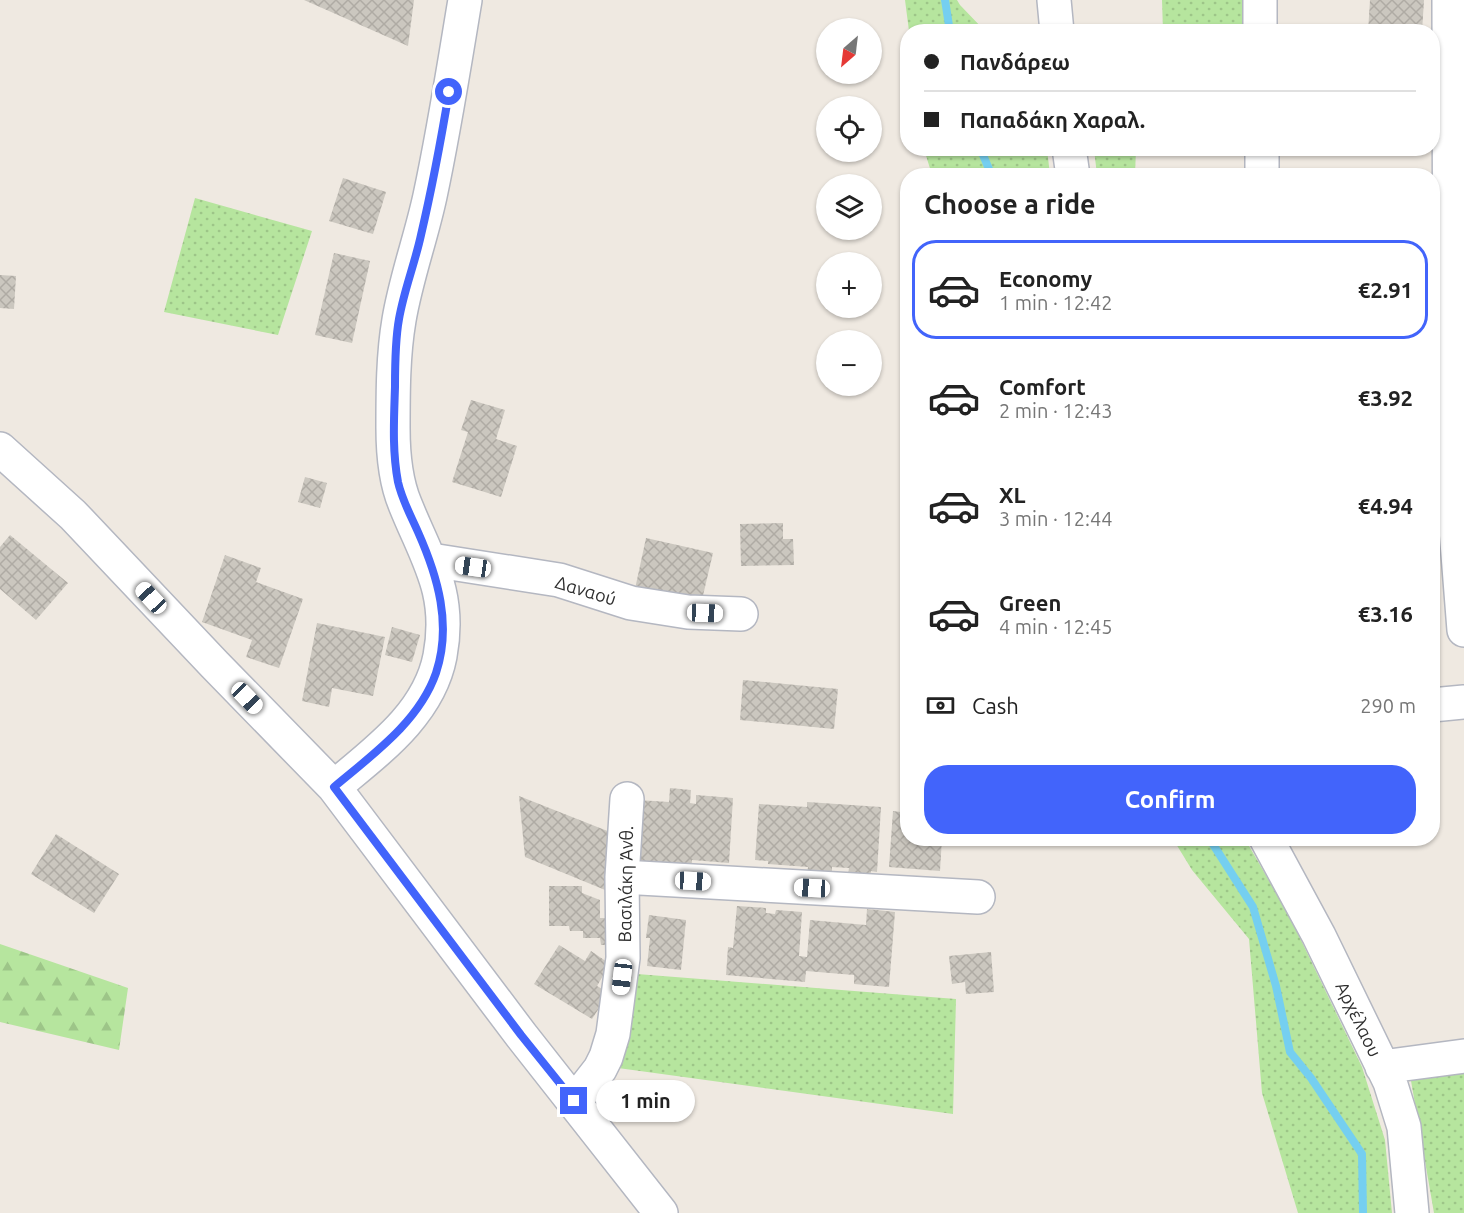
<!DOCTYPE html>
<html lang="en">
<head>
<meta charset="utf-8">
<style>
  :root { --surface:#fff; --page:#f2f2f2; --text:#222; --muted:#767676; --line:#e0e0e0; --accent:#4264fb }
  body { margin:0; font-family:Ubuntu,sans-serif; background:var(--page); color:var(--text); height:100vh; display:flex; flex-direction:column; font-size:22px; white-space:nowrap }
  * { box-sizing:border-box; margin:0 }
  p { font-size:20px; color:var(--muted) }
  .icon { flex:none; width:33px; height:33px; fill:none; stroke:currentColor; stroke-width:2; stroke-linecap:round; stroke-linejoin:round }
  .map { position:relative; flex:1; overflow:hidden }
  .drawer { position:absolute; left:900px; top:168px; width:540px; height:678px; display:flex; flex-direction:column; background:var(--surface); border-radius:24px; box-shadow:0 2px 4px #0004 }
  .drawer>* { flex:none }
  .hud { position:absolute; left:900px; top:24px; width:540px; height:132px; border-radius:24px; box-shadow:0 2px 4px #0004; display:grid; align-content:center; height:132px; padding:0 24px; background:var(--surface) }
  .needle { width:39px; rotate:208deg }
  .controls { position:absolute; left:816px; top:18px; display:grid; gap:12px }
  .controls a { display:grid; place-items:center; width:66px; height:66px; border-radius:50%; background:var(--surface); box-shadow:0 2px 4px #0004; font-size:30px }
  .end { position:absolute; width:27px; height:27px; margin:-14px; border:8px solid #4264fb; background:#fff; box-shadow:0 0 0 3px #fff }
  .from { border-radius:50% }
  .bubble { position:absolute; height:42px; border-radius:21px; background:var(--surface); box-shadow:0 2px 4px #0004; font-size:20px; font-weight:700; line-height:42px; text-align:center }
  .car { position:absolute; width:18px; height:36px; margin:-18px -9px; border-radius:8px; box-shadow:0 0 4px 2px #0007; background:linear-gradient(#fff 24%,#345 0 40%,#fff 0 76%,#345 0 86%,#fff 0) }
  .hud b { display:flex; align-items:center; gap:21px; height:57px; font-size:22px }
  .hud b+b { border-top:2px solid var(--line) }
  .hud i { width:15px; height:15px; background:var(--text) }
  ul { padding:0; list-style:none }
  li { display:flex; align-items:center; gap:18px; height:99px; margin:0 12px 9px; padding:0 12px; border:3px solid transparent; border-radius:24px }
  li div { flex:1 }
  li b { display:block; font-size:22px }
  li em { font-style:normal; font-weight:700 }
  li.on { border-color:var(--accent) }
  li>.icon { width:54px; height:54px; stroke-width:1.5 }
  h2 { padding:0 24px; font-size:27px; line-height:72px }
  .pay { display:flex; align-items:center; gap:15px; height:66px; padding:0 24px; font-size:22px }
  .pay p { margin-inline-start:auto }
  .button { display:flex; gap:12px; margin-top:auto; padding:12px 24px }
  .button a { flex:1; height:69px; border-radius:24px; background:var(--accent); color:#fff; font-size:24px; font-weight:700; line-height:69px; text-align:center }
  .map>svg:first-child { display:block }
  .grass { fill:url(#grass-dots) }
  .forest { fill:url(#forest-firs) }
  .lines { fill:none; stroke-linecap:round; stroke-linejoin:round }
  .stream { stroke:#75cff0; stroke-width:8 }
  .building { fill:url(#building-cross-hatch) }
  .minor-casing { stroke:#b4b7c1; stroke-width:36 }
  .minor { stroke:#fff; stroke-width:33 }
  .route { stroke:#4264fb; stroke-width:8 }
  .labels { text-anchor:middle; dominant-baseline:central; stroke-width:5; stroke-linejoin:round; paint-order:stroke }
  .street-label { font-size:18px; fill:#2e2e2e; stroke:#fff }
</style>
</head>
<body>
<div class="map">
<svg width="1464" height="1213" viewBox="0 0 1464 1213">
  <defs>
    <pattern id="grass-dots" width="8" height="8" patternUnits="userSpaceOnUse" patternTransform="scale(1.5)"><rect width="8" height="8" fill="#b6e59e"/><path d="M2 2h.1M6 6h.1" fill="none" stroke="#9dc588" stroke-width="1.8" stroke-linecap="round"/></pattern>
    <pattern id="forest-firs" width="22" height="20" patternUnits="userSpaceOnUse" patternTransform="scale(1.5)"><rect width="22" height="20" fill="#b6e59e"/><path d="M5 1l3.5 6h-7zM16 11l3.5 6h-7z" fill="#9dc588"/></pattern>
    <pattern id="building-cross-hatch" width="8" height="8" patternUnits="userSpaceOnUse" patternTransform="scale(1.5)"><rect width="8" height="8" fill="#cbc7bf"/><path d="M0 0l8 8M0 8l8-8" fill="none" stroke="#afaba4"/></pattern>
  </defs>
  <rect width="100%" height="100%" fill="#efe9e1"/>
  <path class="grass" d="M905 0H957L960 5 985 31H909Z
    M1162 0H1242L1243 31H1163Z
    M924 149H1047L1050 175H932Z
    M1094 149H1136L1135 175H1097Z
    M195 198 312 231 278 335 164 312Z
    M1173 839H1245L1290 917 1362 1067 1385 1140 1392 1213H1298L1262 1093 1249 939 1192 870Z
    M637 974 956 999 953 1114 618 1068Z
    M1464 1068V1213H1434L1410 1075Z"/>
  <path class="forest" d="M0 944 128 988 119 1050 0 1022Z"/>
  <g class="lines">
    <path class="stream" d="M945 0 950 32
      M980 148 992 176
      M1209 838 1253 907 1276 986 1290 1052 1311 1078 1362 1154 1363 1213"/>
  </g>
  <path class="building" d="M304 0H414L408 46Z
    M1370 0H1424L1422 32H1368Z
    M343 178 386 192 373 234 329 221Z
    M334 253 370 261 352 343 315 335Z
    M0 275 16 276 14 309 0 308Z
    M471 400 505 410 496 439 517 446 501 497 452 482 468 432 461 430Z
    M305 477 327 483 320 508 298 502Z
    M783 523V539H793L794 565 741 566 740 524Z
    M10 535 68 583 36 620 0 589V547Z
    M646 538 713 553 701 604 635 589Z
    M225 555 261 568 256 582 303 599 279 668 246 657 252 640 202 622Z
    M317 623 385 637 373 696 332 688 329 707 302 701Z
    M392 627 420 635 412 662 385 655Z
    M743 680 838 689 834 729 740 720Z
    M670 788 691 790 690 803 696 804V795L733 798 729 863 692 860 691 876 633 872 638 800 669 802Z
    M519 796 610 832V892L525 857Z
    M807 802 881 807 877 872 871 871 870 877 848 875 849 868 832 867V875L807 873 808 867 768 864V861L755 860 759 804 807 807Z
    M893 811 908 813V838H942L940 871 889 867Z
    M56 834 119 874 94 913 31 874Z
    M549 886H582V893L600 900V918H610V945H601L600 938H583V931H570L569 926H549Z
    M737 906 766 908V913L775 914 776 910 802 912 799 956 807 957 810 920 866 925 867 909 895 912 889 987 854 984V975L806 971 805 982 726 975 728 947 733 948Z
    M649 915 686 920 681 970 647 966 650 938H646Z
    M559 945 585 961 591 951 610 964 597 986 609 993 592 1019 534 984Z
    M991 952 994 992 966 994 965 982 952 984 949 956Z"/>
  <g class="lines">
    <g class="minor-casing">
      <path id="minor" d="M1054 0 1057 32
        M1260 0V32
        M1449 0 1450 410 1453 491 1464 630
        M1069 148 1073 176
        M1262 148V176
        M0 449 73 515 215 665 334 787 521 1035 661 1213
        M431 560 559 580 631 603 688 612 741 614
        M1432 705 1464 702
        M334 787C377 751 429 714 440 656 452 592 427 559 405 504 395 480 393 454 393 428 393 393 393 355 399 320 406 278 421 238 430 196 444 131 454 66 465 0
        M1266 838 1319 936 1390 1082 1404 1127 1412 1213
        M622 877 978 897
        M1382 1067 1464 1056
        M575 1101 600 1069 606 1057 613 1034 623 958 622 877 627 799"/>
    </g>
    <use href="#minor" class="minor"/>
  </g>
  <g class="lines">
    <path class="route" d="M449 92C441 140 432 188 421 235 415 263 404 290 399 319 395 341 395 364 395 387 394 419 392 450 398 482 402 500 411 516 418 532 438 577 452 625 436 673 419 722 372 755 334 787L521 1035 574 1101"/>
  </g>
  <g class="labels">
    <g class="street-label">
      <text transform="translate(586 590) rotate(17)">Δαναού</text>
      <text transform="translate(625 884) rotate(-89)">Βασιλάκη Άνθ.</text>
      <text transform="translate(1359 1019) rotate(64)">Αρχέλαου</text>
    </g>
  </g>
</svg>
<div class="controls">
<a><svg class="needle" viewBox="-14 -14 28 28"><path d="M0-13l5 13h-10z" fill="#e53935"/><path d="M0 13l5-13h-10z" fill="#767676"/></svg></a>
<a><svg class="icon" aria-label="locate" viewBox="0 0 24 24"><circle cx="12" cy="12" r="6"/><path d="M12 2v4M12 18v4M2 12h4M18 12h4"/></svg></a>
<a><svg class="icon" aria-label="layers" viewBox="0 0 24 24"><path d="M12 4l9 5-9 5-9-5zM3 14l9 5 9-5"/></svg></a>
<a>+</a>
<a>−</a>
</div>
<i class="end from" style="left:449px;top:92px"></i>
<i class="end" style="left:574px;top:1101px"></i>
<div class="bubble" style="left:596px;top:1080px;width:99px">1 min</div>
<i class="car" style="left:473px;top:567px;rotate:278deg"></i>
<i class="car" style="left:151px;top:598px;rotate:317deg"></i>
<i class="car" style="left:705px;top:613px;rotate:92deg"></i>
<i class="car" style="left:247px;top:698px;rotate:136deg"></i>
<i class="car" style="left:693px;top:881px;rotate:93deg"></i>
<i class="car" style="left:812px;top:888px;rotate:273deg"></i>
<i class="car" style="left:622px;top:977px;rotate:187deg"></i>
<div class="hud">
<b><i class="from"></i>Πανδάρεω</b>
<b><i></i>Παπαδάκη Χαραλ.</b>
</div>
<section class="drawer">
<h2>Choose a ride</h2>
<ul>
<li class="on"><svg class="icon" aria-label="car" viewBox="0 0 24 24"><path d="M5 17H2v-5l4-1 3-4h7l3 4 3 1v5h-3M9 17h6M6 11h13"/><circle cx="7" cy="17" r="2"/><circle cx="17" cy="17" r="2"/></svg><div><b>Economy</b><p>1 min · 12:42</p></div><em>€2.91</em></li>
<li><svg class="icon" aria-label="car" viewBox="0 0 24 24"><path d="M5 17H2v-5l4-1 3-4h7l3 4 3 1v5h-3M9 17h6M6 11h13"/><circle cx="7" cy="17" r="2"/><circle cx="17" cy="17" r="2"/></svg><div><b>Comfort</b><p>2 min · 12:43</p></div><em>€3.92</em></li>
<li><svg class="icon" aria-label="car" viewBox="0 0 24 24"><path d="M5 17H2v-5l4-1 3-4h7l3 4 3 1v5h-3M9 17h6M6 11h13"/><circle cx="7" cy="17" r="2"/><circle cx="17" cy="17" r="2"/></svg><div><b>XL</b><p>3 min · 12:44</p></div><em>€4.94</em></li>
<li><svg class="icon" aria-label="car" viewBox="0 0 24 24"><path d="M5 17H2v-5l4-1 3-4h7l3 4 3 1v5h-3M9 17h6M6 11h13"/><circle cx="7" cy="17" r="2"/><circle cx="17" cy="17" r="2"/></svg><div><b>Green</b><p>4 min · 12:45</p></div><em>€3.16</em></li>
</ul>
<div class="pay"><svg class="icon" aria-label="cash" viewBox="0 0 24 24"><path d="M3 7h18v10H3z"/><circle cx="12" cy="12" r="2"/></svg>Cash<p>290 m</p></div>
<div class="button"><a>Confirm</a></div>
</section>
</div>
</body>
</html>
